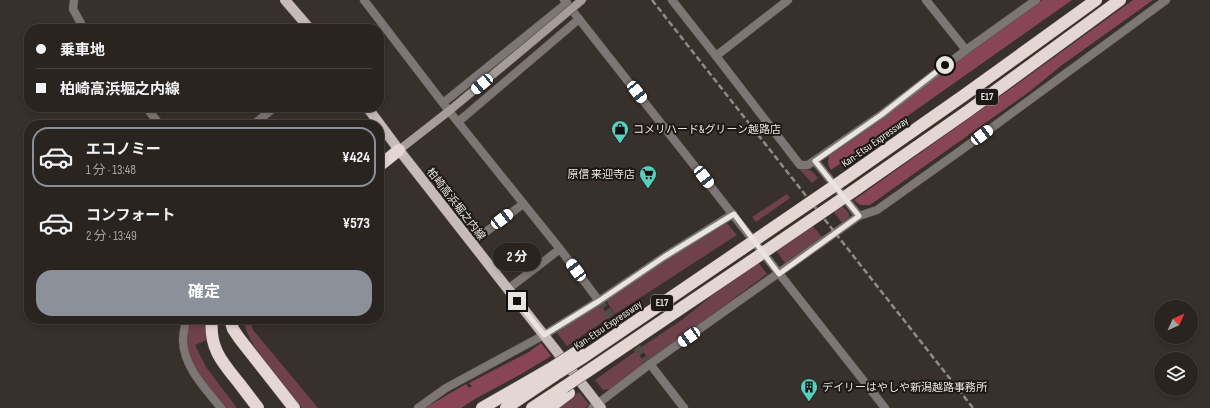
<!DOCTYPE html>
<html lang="ja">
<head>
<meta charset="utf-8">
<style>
  :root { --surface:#2a2420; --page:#322c29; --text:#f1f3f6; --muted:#a5a4a5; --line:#46413e; --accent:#8c9099 }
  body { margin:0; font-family:"Sofia Sans Condensed","Noto Sans JP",sans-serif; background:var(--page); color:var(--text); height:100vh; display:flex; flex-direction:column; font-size:15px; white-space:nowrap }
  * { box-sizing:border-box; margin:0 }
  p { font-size:13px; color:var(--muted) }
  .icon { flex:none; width:22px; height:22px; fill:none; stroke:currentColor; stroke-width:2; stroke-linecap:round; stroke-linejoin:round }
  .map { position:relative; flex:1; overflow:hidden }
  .details { position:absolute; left:24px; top:120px; width:360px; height:204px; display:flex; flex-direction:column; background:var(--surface); border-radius:16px; box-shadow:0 2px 6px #0003,0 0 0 1px var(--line) }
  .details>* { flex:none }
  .guide { position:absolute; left:24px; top:24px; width:360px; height:88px; border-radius:16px; box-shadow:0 2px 6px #0003,0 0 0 1px var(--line); display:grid; align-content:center; height:88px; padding:0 12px; background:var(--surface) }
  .needle { width:26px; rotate:45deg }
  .buttons { position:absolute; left:1154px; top:300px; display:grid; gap:8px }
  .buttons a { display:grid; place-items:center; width:44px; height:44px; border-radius:50%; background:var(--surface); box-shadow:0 2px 6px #0003,0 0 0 1px var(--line); font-size:20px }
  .end { position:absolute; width:18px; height:18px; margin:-9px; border:5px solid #e9e4e0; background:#111; box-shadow:0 0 0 2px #111 }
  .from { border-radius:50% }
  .bubble { position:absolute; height:28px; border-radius:14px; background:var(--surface); box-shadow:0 2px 6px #0003,0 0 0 1px var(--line); font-size:13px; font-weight:700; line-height:28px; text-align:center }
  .car { position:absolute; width:12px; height:24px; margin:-12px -6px; border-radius:5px; box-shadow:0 0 3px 1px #0007; background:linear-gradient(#fff 24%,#345 0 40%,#fff 0 76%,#345 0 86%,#fff 0) }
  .guide b { display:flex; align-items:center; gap:14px; height:38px; font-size:15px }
  .guide b+b { border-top:1px solid var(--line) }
  .guide i { width:10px; height:10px; background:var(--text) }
  ul { padding:7px 0 0; list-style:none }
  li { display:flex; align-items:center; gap:12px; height:60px; margin:0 8px 6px; padding:0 4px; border:2px solid transparent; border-radius:16px }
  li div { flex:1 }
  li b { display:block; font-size:15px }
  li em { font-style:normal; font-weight:700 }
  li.active { border-color:var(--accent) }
  li>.icon { width:36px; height:36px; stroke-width:1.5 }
  .button { display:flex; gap:8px; margin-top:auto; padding:8px 12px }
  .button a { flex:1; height:46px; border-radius:16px; background:var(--accent); color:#fff; font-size:16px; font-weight:700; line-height:46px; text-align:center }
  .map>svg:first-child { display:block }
  .green { fill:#6f414b }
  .forest { fill:#884556 }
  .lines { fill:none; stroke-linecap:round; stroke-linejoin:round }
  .minor-tunnel { stroke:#534b45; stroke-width:8; stroke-dasharray:8 4; stroke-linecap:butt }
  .minor-casing { stroke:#544d47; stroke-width:9 }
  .tertiary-casing { stroke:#544d47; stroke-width:9 }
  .secondary-casing { stroke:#544d47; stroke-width:9 }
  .primary-casing { stroke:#544d47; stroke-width:11 }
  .motorway-casing { stroke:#544d47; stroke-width:13 }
  .minor { stroke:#7c7675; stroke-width:8 }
  .tertiary { stroke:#7c7675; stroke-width:8 }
  .secondary { stroke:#a69d9b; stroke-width:8 }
  .primary { stroke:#c6bbb9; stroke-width:10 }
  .motorway { stroke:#e3d6d3; stroke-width:12 }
  .rail { stroke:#918a85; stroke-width:2.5; stroke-dasharray:6 3; stroke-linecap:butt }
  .secondary-bridge-casing { stroke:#544d47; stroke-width:9; stroke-linecap:butt }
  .motorway-bridge-casing { stroke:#544d47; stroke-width:13; stroke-linecap:butt }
  .secondary-bridge { stroke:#a69d9b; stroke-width:8 }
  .motorway-bridge { stroke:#e3d6d3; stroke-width:12 }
  .route { stroke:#e9e4e0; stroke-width:5 }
  .labels { text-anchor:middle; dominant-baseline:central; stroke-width:4; stroke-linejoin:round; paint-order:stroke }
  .shield { fill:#1c1916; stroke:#aca7a3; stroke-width:1 }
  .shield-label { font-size:10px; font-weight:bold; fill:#e9e4e0 }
  .poi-label { font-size:11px; fill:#e9e4e0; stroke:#1c1916; text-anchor:start }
  .street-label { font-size:11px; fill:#e9e4e0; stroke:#1c1916 }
</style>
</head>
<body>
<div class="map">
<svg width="1210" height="408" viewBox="0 0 1210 408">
  <rect width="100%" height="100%" fill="#38302a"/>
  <path class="green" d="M802 168 812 171 818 178 812 183 800 170Z
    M787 194 790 198 756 222 752 217Z
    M840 204 849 213V217L842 223 832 210Z
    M726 222 737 235 615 314 607 302 608 298Z
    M811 224 822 237 785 263 775 249Z
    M757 261 767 274 654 358 649 359 640 348 683 319 737 275Z
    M595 306 603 308 610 317 567 346 557 333 559 330Z
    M189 319H207V340L195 345 206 367 237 408H224C208 388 188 368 187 341 187 334 189 326 189 319Z
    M243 319H250L253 330 259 337 318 408H302C283 385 248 347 243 319Z
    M636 351 643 360 644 365 612 389 603 390 595 380Z
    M579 392 589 404 585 408H557Z"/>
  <path class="forest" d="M1042 0H1072L831 170C826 163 828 157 832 150Z
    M1133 0H1153L1062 65 1029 92 870 205H860L854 200 1020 82Z
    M541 343 551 356 523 373 475 399 461 408H425L466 384 469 388 472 386 469 383 529 352Z"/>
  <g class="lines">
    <path class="minor-tunnel" d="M599 301 650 364"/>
    <g class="minor-casing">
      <path id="minor" d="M74 0 73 9 84 29
        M364 0 449 111 560 249 599 301
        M672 0 716 56 788 0
        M926 0 966 50
        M716 56 800 165H808L881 115 966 50 1036 0
        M443 103 567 3
        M146 107 160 125
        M458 122 579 19
        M253 125 275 107
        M815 161 859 216
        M471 243 523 204
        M508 289 560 249
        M186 319C185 326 183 334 183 341 184 367 205 388 221 408
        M650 364 684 408
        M418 408 446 388 544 335 599 301 664 257 733 214
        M592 408 650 364 859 216 877 210 960 151 1166 0"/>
    </g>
    <g class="tertiary-casing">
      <path id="tertiary" d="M564 0 885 408"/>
    </g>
    <g class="secondary-casing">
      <path id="secondary" d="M399 150 449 111 526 47"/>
    </g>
    <g class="primary-casing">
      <path id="primary" d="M285 0 310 29
        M367 107 399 150 601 408"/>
    </g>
    <g class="motorway-casing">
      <path id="motorway" d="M379 166 399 150
        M843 180 963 96 1096 0
        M852 192 968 111 1120 0
        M212 319C209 348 222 362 239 383 245 391 252 400 258 408
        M230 319 233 329 239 338 294 408
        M582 358 742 249
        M591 369 751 261
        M482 408 550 369
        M506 408 555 375
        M532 408 564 387
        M549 408 569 393"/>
    </g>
    <use href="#minor" class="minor"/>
    <use href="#tertiary" class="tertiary"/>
    <use href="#secondary" class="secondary"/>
    <use href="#primary" class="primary"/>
    <use href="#motorway" class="motorway"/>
    <path class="rail" d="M652 0 973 408"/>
    <g class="secondary-bridge-casing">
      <path id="secondary-bridge" d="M526 47 582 0"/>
    </g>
    <g class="motorway-bridge-casing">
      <path id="motorway-bridge" d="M742 249 843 180
        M751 261 852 192
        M550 369 578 351
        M555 375 582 358
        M564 387 591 369"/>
    </g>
    <use href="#secondary-bridge" class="secondary-bridge"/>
    <use href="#motorway-bridge" class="motorway-bridge"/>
  </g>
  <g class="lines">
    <path class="route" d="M517 301 544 335 599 301 664 257 734 214 779 274 859 216 815 161 881 115 945 65"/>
  </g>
  <defs>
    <g id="shop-pin" transform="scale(0.9)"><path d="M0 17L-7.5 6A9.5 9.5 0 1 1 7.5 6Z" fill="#59cebe" stroke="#1c1916"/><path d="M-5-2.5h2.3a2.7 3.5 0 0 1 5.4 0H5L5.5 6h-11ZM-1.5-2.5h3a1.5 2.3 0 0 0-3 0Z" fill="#111"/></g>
    <g id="supermarket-pin" transform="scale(0.9)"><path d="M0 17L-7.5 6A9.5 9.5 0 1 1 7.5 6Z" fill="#59cebe" stroke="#1c1916"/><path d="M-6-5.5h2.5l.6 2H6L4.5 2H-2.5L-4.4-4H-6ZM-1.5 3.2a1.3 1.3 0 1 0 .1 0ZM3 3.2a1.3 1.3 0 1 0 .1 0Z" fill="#111"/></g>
    <g id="building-pin" transform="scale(0.9)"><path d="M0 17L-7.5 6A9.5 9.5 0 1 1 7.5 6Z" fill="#59cebe" stroke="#1c1916"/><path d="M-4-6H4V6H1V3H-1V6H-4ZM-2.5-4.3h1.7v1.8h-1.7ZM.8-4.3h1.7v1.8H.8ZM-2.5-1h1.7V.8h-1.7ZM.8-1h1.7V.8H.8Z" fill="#111"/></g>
  </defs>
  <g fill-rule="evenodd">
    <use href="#shop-pin" x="620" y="129"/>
    <use href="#supermarket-pin" x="648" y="174"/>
    <use href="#building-pin" x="809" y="387"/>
  </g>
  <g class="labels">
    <g class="shield">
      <rect x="976" y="89" width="22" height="16" rx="3"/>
      <rect x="651" y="295" width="22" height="16" rx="3"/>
    </g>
    <g class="shield-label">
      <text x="987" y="97">E17</text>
      <text x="662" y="303">E17</text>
    </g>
    <g class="poi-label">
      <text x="633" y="129">コメリハード&amp;グリーン越路店</text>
      <text x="635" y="174" text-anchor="end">原信 来迎寺店</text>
      <text x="822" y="387">デイリーはやしや新潟越路事務所</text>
    </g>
    <g class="street-label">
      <text transform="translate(875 142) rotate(-35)">Kan-Etsu Expressway</text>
      <text transform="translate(456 204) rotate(52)">柏崎高浜堀之内線</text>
      <text transform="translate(608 325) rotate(-34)">Kan-Etsu Expressway</text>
    </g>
  </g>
</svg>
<div class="buttons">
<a><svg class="needle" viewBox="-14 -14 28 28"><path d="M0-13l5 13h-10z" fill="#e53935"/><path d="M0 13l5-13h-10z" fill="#a5a4a5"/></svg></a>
<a><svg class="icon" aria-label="layers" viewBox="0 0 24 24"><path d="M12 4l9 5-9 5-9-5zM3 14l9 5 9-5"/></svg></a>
</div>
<i class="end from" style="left:945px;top:65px"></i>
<i class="end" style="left:517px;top:301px"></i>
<div class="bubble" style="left:493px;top:243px;width:48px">2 分</div>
<i class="car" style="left:482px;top:84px;rotate:230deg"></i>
<i class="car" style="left:637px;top:92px;rotate:142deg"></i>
<i class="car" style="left:982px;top:135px;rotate:53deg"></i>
<i class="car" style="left:704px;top:177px;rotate:142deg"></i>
<i class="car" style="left:502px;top:219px;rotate:53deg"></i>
<i class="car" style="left:576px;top:270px;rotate:323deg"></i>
<i class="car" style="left:689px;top:337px;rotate:235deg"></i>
<div class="guide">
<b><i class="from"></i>乗車地</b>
<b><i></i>柏崎高浜堀之内線</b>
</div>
<section class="details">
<ul>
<li class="active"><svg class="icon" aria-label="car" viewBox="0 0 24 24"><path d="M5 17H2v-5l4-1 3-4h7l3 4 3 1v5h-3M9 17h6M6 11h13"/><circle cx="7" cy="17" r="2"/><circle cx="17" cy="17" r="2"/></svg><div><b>エコノミー</b><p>1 分 · 13:48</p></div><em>¥424</em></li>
<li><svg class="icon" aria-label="car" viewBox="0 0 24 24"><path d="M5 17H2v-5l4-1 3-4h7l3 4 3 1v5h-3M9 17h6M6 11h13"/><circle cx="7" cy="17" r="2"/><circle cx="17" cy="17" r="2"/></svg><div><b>コンフォート</b><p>2 分 · 13:49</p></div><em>¥573</em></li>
</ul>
<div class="button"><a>確定</a></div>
</section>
</div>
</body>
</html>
